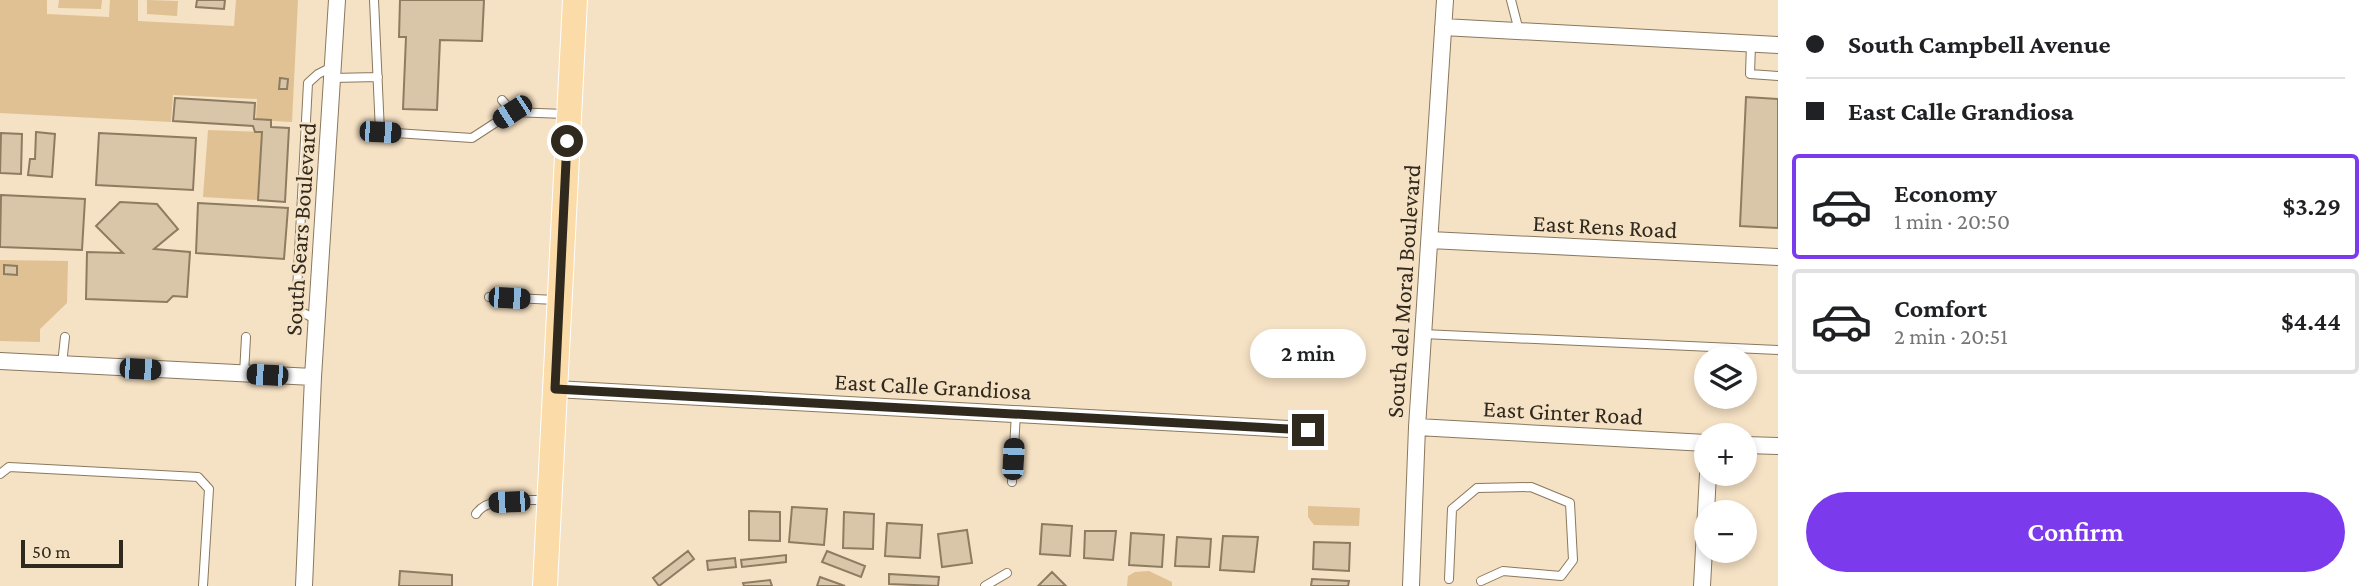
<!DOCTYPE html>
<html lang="en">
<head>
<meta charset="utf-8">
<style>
  :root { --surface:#fff; --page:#f2f2f2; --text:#202124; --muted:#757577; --line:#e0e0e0; --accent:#7c3aed }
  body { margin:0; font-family:"Crimson Pro",serif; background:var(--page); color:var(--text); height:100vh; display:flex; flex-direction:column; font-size:26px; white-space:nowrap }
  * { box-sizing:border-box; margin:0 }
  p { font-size:23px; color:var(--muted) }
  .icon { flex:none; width:38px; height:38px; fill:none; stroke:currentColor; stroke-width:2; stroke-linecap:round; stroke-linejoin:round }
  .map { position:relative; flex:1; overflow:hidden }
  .side { display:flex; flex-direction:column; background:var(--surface); width:595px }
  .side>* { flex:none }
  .top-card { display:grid; align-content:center; height:154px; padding:0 28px; background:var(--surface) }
  .tools { position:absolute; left:1694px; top:346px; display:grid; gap:14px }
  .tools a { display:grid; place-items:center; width:63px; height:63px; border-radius:50%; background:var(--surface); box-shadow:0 4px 10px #0003; font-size:35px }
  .scale { position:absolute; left:21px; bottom:18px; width:102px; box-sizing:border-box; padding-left:7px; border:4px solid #30291e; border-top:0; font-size:19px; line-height:24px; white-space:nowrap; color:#30291e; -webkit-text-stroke:5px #f5e1c4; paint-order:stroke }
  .end { position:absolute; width:32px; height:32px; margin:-16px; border:9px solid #30291e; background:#fff; box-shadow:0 0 0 4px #fff }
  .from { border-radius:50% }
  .bubble { position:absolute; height:49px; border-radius:24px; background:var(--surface); box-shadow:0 4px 10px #0003; font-size:23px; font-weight:600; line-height:49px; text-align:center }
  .car { position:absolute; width:21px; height:42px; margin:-21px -10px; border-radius:9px; box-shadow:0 0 5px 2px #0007; background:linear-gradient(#222 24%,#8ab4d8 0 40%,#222 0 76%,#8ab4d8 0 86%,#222 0) }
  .top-card b { display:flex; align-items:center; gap:24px; height:66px; font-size:26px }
  .top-card b+b { border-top:2px solid var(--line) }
  .top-card i { width:18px; height:18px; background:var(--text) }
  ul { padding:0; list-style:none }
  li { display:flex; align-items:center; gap:21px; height:105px; margin:0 14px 10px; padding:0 14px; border:4px solid var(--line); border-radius:7px }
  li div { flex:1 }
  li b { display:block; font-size:26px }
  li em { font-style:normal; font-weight:600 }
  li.active { border-color:var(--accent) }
  li>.icon { width:63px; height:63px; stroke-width:1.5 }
  .primary-button { display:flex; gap:14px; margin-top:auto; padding:14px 28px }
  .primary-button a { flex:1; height:80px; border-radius:42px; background:var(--accent); color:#fff; font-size:28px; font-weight:600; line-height:80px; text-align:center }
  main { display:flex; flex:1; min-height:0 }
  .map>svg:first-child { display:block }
  .green { fill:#e0c193 }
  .building { fill:#d9c5a8; stroke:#8e7c61; stroke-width:2 }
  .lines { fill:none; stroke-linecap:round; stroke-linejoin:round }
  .service-casing { stroke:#8a785e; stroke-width:10 }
  .minor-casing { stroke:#8a785e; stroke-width:18 }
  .primary-casing { stroke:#fff; stroke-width:26 }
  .service { stroke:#fff; stroke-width:8 }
  .minor { stroke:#fff; stroke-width:16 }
  .primary { stroke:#fbdca9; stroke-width:24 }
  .route { stroke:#30291e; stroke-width:9 }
  .labels { text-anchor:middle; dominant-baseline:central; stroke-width:5; stroke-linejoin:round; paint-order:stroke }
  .street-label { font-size:24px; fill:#30291e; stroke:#f5e1c4 }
</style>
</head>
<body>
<main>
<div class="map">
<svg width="1778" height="586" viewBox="0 0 1778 586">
  <rect width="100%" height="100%" fill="#f5e1c4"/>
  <path class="green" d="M0 0H47V14L109 17 110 0H138V21L234 26 236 0H298L292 122 256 120 257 99 173 95 171 122 0 113Z
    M59 0H102L101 9 58 8Z
    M147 0 178 1 177 16 147 14Z
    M208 130 262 132 258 200 203 197Z
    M0 260 68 261 67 303 40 329V342L0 341Z
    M1308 506 1360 508 1359 526 1314 525 1308 517Z
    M1149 571 1172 582V586H1127L1128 576 1135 572Z"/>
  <path class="building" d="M197 0H225L224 9 196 7Z
    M400 0H484L482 41 440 40 437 110 403 109 406 37H399Z
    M280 78 288 79 287 89H279Z
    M1746 97 1778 99V228L1740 226Z
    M175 98 255 103 254 119 271 120V127L289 128 285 202 258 200 262 132H255L253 126 173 121Z
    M36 132 55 134 52 177 28 175 30 159H35Z
    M1 133 22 134 21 174 0 173Z
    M99 133 196 138 193 190 96 185Z
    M1 195 85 199 82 250 0 247Z
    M120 202 157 204 178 229 154 249 190 252 187 297 173 296 167 302 86 299 87 252 123 253 96 226Z
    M198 203 288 208 284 259 196 253Z
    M4 265 17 266V275L4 274Z
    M792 507 827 509 824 545 789 542Z
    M749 511 780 512V541L749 540Z
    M844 512 874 514 873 549 843 548Z
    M887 523 922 525 920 558 885 556Z
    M1042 524 1072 526 1070 556 1040 554Z
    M967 530 972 563 942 567 938 534Z
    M1085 531H1116L1113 560 1084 558Z
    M1131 533 1164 535 1162 567 1129 565Z
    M1223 536 1258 537 1254 572 1220 570Z
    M1177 537 1211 539 1209 567 1175 566Z
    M1314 542 1350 543 1349 571 1313 569Z
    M688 551 694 559 659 586 653 578Z
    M827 551 865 566 861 577 822 562Z
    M786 555V562L742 567 741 560Z
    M735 558 736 567 708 570 707 561Z
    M400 571 452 575V586H399Z
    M1052 572 1066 586H1038Z
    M889 574 939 577 938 586 889 584Z
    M820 577 845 586H817Z
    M1312 579 1349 581 1348 586H1311Z
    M770 580 772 586H744L743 583Z"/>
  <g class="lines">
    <g class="service-casing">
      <path id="service" d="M374 0 380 132 472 138 512 112
        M1511 0 1519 31
        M1751 44 1750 74 1778 76
        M332 78 378 77
        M502 100 512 112 565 114
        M489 297 556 300
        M317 320 296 309 308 83 318 74 332 67
        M1423 334 1778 350
        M62 364 65 337
        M244 374 246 337
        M0 474 9 467 198 477 209 489 203 586
        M1012 482 1016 413
        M476 514C488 495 526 501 546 500
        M1449 579 1452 509 1477 488 1531 487 1570 503 1573 560 1561 576 1503 571 1481 581
        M985 586 1007 573"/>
    </g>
    <g class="minor-casing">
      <path id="minor" d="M1443 27 1778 45
        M1430 240 1778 257
        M0 361 313 377
        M555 389 1308 430
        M1417 427 1706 443
        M1745 445 1778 446
        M304 586 313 377 337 0
        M1411 586 1417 427 1445 0
        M1702 586 1708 474"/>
    </g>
    <g class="primary-casing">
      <path id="primary" d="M545 586 575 0"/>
    </g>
    <use href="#service" class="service"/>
    <use href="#minor" class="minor"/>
    <use href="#primary" class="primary"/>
  </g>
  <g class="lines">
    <path class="route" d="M567 141 555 389 1308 430"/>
  </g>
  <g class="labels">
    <g class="street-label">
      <text transform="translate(1605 226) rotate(3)">East Rens Road</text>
      <text transform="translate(300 229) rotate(-86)">South Sears Boulevard</text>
      <text transform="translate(1403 291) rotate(-86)">South del Moral Boulevard</text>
      <text transform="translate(933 386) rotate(3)">East Calle Grandiosa</text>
      <text transform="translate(1563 412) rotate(3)">East Ginter Road</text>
    </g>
  </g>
</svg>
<div class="tools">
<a><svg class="icon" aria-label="layers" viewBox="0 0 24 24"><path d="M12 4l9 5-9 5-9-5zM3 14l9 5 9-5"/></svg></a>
<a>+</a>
<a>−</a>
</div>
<div class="scale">50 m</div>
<i class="end from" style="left:567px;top:141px"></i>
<i class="end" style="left:1308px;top:430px"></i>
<div class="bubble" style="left:1250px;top:329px;width:116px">2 min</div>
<i class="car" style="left:512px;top:112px;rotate:237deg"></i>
<i class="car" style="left:380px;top:132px;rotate:93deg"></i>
<i class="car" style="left:509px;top:298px;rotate:93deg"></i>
<i class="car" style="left:140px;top:369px;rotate:93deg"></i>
<i class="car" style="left:267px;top:375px;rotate:273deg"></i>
<i class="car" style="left:1013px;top:459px;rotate:3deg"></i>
<i class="car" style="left:509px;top:502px;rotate:268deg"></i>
</div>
<section class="side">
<div class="top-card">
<b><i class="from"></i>South Campbell Avenue</b>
<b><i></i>East Calle Grandiosa</b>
</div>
<ul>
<li class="active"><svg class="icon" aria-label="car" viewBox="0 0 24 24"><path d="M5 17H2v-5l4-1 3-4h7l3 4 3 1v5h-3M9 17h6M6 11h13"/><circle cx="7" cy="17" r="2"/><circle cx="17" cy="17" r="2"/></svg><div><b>Economy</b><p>1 min · 20:50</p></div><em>$3.29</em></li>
<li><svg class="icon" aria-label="car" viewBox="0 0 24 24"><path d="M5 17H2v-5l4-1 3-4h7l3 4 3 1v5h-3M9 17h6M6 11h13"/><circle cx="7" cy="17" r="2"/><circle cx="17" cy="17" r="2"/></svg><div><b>Comfort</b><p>2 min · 20:51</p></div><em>$4.44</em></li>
</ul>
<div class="primary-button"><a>Confirm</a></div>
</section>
</main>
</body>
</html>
